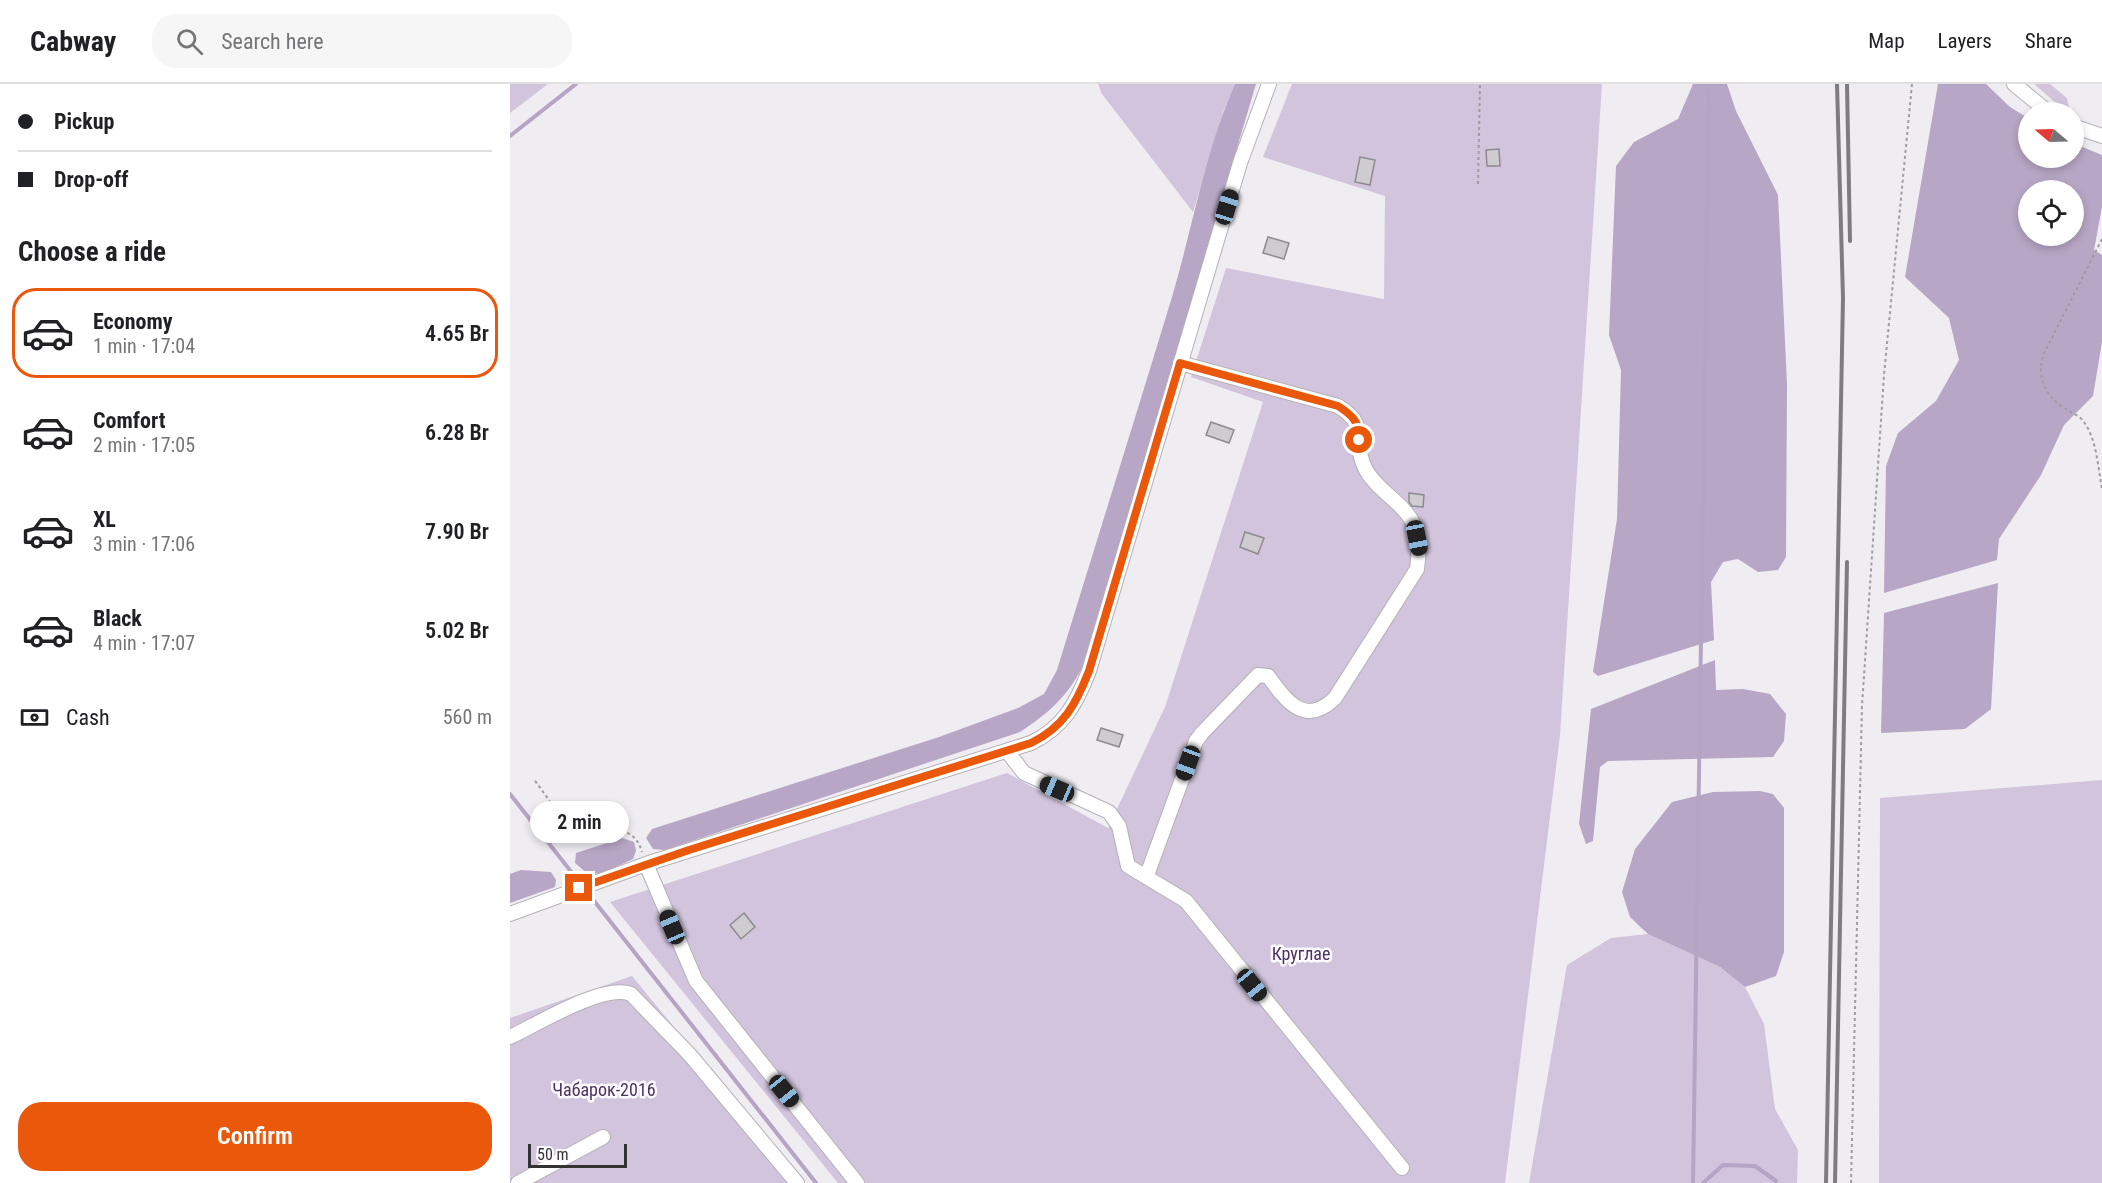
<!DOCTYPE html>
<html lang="en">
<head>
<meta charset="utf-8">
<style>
  :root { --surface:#fff; --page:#f6f6f6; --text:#202124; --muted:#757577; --line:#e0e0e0; --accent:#ea580c }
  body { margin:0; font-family:"Roboto Condensed",sans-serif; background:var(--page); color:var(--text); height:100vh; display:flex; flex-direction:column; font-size:22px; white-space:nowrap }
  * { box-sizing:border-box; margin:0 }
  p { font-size:20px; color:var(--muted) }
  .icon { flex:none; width:33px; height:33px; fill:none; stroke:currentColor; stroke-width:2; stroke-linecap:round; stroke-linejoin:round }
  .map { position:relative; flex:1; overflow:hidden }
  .side { display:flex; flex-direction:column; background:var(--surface); width:510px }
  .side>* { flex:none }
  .guide { display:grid; align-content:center; height:132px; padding:0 18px; background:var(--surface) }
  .needle { width:39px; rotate:289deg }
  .fabs { position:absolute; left:1508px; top:18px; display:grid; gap:12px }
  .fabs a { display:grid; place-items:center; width:66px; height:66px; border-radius:50%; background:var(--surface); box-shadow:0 3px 9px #0003; font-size:30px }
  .scale { position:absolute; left:18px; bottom:15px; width:99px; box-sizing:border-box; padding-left:6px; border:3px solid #343334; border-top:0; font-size:16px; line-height:21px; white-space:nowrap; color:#343334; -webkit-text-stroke:4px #fdfaff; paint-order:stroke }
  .end { position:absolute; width:27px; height:27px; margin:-14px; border:8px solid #ea580c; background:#fff; box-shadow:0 0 0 3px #fff }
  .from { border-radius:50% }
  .bubble { position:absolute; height:42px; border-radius:21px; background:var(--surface); box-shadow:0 3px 9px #0003; font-size:20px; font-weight:600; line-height:42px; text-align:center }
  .car { position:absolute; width:18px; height:36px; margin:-18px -9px; border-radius:8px; box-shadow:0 0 4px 2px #0007; background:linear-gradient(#222 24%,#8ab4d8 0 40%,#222 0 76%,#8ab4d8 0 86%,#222 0) }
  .guide b { display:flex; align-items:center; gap:21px; height:57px; font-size:22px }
  .guide b+b { border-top:2px solid var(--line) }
  .guide i { width:15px; height:15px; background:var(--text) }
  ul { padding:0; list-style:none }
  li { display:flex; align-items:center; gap:18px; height:90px; margin:0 12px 9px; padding:0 6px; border:3px solid transparent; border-radius:24px }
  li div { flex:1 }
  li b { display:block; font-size:22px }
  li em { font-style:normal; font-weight:600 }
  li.active { border-color:var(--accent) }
  li>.icon { width:54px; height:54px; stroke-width:1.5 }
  h2 { padding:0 18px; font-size:27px; line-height:72px }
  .pay { display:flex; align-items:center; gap:15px; height:66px; padding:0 18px; font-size:22px }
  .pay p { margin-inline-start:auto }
  .action { display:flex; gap:12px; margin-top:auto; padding:12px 18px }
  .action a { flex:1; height:69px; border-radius:24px; background:var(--accent); color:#fff; font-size:24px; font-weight:600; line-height:69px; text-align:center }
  header { display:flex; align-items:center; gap:36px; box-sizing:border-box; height:84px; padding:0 30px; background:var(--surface); border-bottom:2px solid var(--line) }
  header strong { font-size:28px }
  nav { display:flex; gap:33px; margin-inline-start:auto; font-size:21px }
  .search { width:420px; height:54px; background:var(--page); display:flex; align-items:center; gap:15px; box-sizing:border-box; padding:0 21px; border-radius:24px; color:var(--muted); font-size:22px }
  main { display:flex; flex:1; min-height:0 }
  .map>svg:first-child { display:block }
  .green { fill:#d1c4dc }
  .forest { fill:#b7a6c5; fill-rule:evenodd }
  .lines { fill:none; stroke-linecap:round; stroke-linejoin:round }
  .stream { stroke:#b5a4c3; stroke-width:4 }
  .building { fill:#ceccd0; stroke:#8e8b90; stroke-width:1.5 }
  .minor-casing { stroke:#b4b1b6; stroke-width:16 }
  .path { stroke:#9d9c9f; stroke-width:2; stroke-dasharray:3 3; stroke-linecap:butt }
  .minor { stroke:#fff; stroke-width:14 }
  .rail { stroke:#7e7c7f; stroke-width:4 }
  .route { stroke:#ea580c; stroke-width:8 }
  .labels { text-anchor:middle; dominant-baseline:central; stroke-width:5; stroke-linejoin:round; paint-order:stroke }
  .park-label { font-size:18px; fill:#4b325e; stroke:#fdfaff }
</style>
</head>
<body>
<header>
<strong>Cabway</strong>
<div class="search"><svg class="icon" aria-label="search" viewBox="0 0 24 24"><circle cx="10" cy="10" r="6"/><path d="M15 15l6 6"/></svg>Search here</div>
<nav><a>Map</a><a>Layers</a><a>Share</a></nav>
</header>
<main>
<section class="side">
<div class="guide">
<b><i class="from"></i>Pickup</b>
<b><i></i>Drop-off</b>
</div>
<h2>Choose a ride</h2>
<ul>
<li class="active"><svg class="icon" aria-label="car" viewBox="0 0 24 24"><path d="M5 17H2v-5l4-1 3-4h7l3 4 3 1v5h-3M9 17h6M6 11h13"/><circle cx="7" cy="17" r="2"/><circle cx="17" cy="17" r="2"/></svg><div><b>Economy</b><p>1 min · 17:04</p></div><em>4.65 Br</em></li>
<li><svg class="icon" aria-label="car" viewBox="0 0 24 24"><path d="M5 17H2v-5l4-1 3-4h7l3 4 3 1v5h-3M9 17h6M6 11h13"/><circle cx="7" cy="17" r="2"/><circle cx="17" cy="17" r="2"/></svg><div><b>Comfort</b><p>2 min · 17:05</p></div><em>6.28 Br</em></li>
<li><svg class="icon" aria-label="car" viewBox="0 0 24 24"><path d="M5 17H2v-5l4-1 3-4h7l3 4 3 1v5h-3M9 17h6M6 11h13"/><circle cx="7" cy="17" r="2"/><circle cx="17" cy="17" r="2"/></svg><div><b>XL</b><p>3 min · 17:06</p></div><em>7.90 Br</em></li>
<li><svg class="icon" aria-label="car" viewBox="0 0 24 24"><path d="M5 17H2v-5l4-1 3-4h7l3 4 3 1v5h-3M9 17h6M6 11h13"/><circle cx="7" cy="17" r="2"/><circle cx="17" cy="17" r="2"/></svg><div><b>Black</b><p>4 min · 17:07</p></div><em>5.02 Br</em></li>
</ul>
<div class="pay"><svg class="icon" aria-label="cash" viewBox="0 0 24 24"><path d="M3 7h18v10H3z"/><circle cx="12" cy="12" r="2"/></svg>Cash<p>560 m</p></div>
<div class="action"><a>Confirm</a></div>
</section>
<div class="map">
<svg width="1592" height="1099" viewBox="0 0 1592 1099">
  <rect width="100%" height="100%" fill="#efedf2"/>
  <path class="green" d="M0 0H38L0 29Z
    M588 0H725L714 26 683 128 592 10Z
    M782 0H1092L1050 651 995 1099H328L100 818 497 689 598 744 655 623 753 318 681 293 716 184 874 215 875 112 753 73Z
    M1524 0H1540L1557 14 1559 24 1554 26Z
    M1592 696V1099H1369L1370 714Z
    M1138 850 1210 883 1235 903 1254 940 1265 1025 1288 1066 1287 1099H1019L1057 881 1101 854Z
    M122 892 292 1099H0V934Z"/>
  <path class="forest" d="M725 0H746L573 582C557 613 539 629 510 648L155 766 143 765 136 754 142 745 429 653 508 624 534 610 547 586C585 462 624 338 662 213 683 142 695 68 725 0Z
    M1183 0H1217L1226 27 1268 111 1277 300 1276 473 1268 486 1248 488 1228 475 1213 478 1201 498 1204 556 1088 592 1083 588 1107 435 1111 286 1099 251 1106 82 1124 58 1168 35Z
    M1428 0H1476L1500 23 1518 34V74H1563V59L1592 71V123L1584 166 1592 171V258L1583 312 1554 341 1531 391 1489 455 1487 476 1374 509 1376 382 1388 349 1426 317 1449 276 1439 234 1395 193ZM1518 106H1563V152H1518Z
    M1488 499 1481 625 1455 645 1371 649 1374 529Z
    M1205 576 1206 606 1233 605 1260 610 1276 630 1274 657 1263 673 1098 677 1090 683 1083 757 1076 760 1069 740 1081 625Z
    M1250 707 1263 710 1274 724V868L1266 892 1235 903 1210 883 1138 850 1120 833 1112 808 1125 765 1162 718 1203 708Z
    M112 754 124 758 126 767 123 775 95 788 79 791 65 779 66 769Z
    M11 786 41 788 46 796 45 803 0 819V790Z"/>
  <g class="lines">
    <path class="stream" d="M0 52 66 0
      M0 710 306 1099
      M1183 1099 1199 8
      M1193 1099 1213 1081 1245 1082 1266 1097"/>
  </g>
  <path class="building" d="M989 65 990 82H977L976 66Z
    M850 73 865 76 860 101 845 98Z
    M758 153 779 159 774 175 753 169Z
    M701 338 724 346 719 359 696 351Z
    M899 409 914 411 913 423 902 422 899 418Z
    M735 448 754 454 748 470 730 463Z
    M591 644 613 651 609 663 587 656Z
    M234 829 245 843 231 855 220 841Z"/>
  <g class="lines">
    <g class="minor-casing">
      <path id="minor" d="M1504 0 1538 28
        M1563 42 1592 52
        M497 667 514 689 599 728 609 742 618 782 676 817 892 1084
        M136 780 186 897 347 1099
        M637 791 686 657 692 649 748 591 758 592C777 618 795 643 825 614L907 485C909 471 910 456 905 443 896 420 867 407 856 386 840 356 862 343 828 322L670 279
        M0 830 136 780 521 659C554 643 566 620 579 587L730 79 759 0
        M0 953C28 940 93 899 121 910L180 971 287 1099
        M8 1099 93 1053"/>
    </g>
    <path class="path" d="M968 100 970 0
      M1592 155 1533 271C1527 295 1535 312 1556 325 1562 329 1570 332 1574 338 1587 356 1588 384 1592 405
      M25 697C35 709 47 731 61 740 88 756 121 731 132 768
      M1341 1099 1352 622 1374 291 1402 0"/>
    <use href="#minor" class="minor"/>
    <path class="rail" d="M1337 0 1340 157
      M1316 1099 1333 214 1327 0
      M1325 1099 1337 478"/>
  </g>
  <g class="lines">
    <path class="route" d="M69 804 179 766 521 659C554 643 566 620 579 587L670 279 828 322C842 331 850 338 849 356"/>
  </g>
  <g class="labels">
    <g class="park-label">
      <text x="791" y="869">Круглае</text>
      <text x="94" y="1005">Чабарок-2016</text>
    </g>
  </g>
</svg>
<div class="fabs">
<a><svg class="needle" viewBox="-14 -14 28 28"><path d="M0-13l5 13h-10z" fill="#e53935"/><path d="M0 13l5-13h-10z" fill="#757577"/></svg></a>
<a><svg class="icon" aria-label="locate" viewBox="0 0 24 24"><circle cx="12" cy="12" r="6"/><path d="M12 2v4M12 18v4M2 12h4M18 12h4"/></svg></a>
</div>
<div class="scale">50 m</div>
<i class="end from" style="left:849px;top:356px"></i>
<i class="end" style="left:69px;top:804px"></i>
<div class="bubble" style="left:20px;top:717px;width:99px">2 min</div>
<i class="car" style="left:717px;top:123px;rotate:17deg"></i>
<i class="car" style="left:907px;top:454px;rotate:169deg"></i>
<i class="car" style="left:678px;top:679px;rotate:200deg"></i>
<i class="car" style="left:547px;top:705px;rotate:293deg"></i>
<i class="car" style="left:162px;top:843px;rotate:337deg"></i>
<i class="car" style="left:742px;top:901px;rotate:141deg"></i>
<i class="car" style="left:274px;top:1007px;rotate:141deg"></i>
</div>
</main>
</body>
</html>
